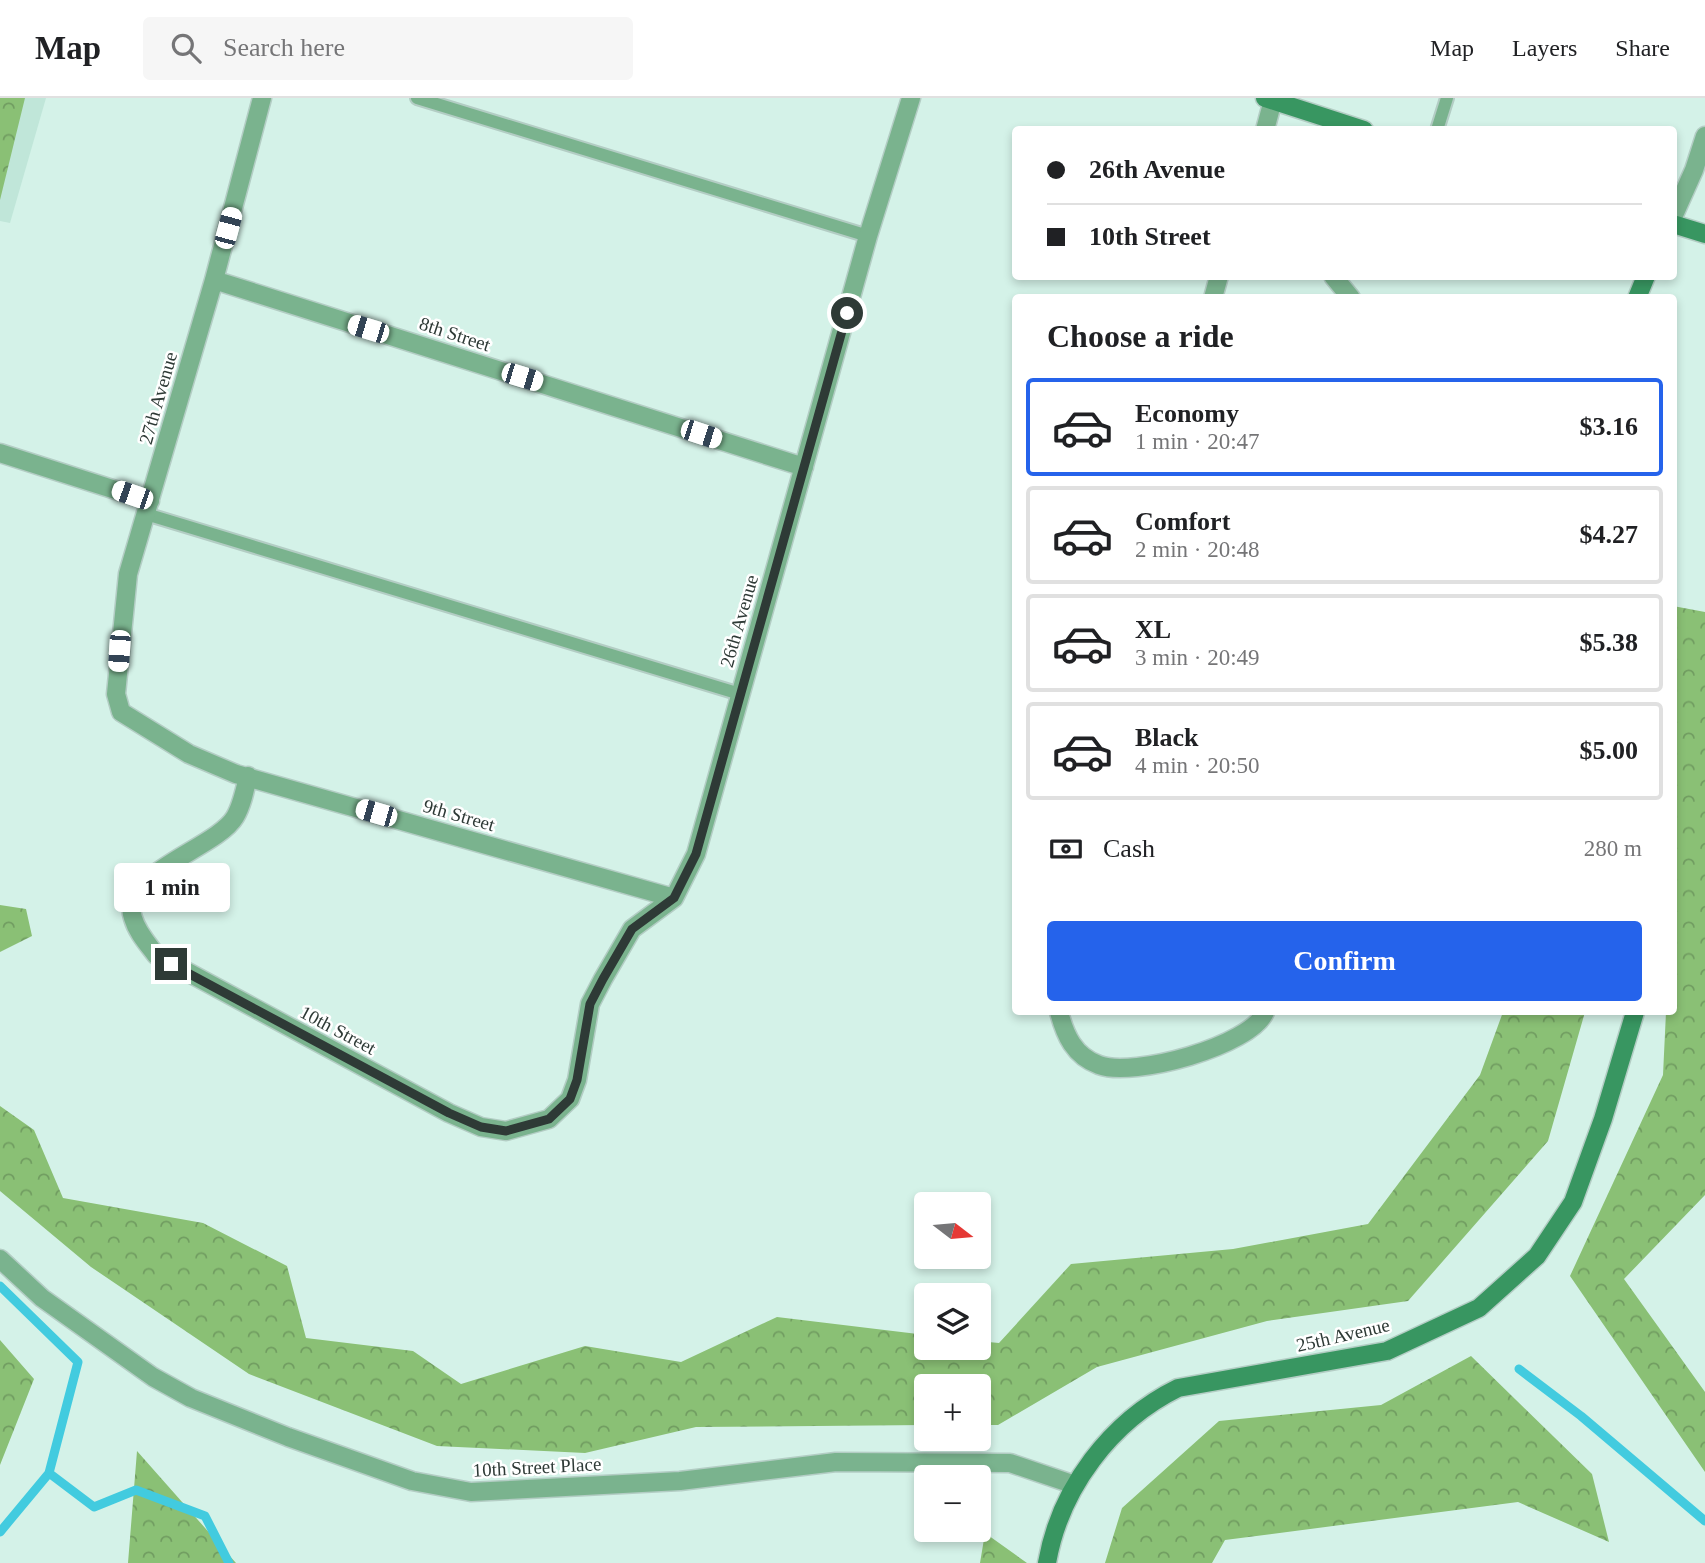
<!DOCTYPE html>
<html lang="en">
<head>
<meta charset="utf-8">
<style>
  :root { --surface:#fff; --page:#f6f6f6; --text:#202124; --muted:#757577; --line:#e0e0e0; --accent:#2563eb }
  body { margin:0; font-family:Georgia,serif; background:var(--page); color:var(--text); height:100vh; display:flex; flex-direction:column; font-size:26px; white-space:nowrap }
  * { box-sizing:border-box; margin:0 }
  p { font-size:23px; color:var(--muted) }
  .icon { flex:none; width:38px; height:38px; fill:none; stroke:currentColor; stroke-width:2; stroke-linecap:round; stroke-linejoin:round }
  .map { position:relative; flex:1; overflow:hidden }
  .side { position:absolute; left:1012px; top:196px; width:665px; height:721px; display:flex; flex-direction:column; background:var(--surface); border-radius:7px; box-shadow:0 4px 10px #0003 }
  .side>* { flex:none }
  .hud { position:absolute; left:1012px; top:28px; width:665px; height:154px; border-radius:7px; box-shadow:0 4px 10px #0003; display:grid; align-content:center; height:154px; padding:0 35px; background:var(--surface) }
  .needle { width:46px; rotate:106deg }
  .controls { position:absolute; left:914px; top:1094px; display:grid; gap:14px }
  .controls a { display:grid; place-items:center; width:77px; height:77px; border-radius:7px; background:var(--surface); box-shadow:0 4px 10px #0003; font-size:35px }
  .end { position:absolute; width:32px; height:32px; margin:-16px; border:9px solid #2e3a36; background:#fff; box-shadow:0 0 0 4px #fff }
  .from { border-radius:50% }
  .bubble { position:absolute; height:49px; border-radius:7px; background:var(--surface); box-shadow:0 4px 10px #0003; font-size:23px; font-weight:600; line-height:49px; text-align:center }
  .car { position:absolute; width:21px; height:42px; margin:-21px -10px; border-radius:9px; box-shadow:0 0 5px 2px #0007; background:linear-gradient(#fff 24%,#345 0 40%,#fff 0 76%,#345 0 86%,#fff 0) }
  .hud b { display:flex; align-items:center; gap:24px; height:66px; font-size:26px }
  .hud b+b { border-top:2px solid var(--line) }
  .hud i { width:18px; height:18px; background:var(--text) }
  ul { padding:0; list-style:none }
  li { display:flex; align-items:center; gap:21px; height:98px; margin:0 14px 10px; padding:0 21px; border:4px solid var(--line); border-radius:7px }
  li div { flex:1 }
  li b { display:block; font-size:26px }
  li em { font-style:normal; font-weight:600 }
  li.on { border-color:var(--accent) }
  li>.icon { width:63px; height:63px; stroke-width:1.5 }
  h2 { padding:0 35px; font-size:32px; line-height:84px }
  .pay { display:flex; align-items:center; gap:18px; height:77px; padding:0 35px; font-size:26px }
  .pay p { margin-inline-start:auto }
  .cta { display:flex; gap:14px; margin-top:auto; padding:14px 35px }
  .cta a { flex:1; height:80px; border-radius:7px; background:var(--accent); color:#fff; font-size:28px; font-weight:600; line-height:80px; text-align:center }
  header { display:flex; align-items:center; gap:42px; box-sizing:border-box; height:98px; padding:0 35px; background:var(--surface); border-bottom:2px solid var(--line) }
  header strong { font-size:33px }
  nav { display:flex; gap:38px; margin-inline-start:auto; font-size:24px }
  .search { width:490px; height:63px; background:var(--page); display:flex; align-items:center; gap:18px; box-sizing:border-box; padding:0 24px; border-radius:7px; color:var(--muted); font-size:26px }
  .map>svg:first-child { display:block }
  .built { fill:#c0e6d9 }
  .forest { fill:url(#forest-crowns) }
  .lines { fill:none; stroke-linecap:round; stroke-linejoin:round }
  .stream { stroke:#42cbdf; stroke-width:9 }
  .lane-casing { stroke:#b3cdc4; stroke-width:16 }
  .street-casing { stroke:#b3cdc4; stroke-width:21 }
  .secondary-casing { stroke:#b3cdc4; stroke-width:21 }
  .lane { stroke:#7ab38e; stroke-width:12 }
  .street { stroke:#7ab38e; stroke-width:18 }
  .secondary { stroke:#389661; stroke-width:18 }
  .route { stroke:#2e3a36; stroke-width:9 }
  .labels { text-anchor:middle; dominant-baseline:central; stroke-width:5; stroke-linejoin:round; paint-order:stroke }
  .street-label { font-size:19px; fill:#2e3a36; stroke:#fff }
</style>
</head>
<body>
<header>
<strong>Map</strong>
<div class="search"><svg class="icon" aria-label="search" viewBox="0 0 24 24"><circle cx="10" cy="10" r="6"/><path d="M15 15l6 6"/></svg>Search here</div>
<nav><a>Map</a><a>Layers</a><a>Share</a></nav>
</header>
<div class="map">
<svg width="1705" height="1465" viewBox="0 0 1705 1465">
  <defs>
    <pattern id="forest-crowns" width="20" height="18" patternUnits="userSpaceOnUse" patternTransform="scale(1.75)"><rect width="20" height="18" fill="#8ac075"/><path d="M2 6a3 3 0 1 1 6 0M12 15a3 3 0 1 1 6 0" fill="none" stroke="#719d61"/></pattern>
  </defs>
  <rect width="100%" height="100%" fill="#d4f2e8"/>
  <path class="built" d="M0 0H46L10 125 0 123Z"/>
  <path class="forest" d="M0 0H25L0 102Z
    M1673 508 1705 514V1097L1624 1181 1705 1294V1374L1570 1178 1663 977 1666 914H1673V754L1677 668 1673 656Z
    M0 807 26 811 32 838 0 854Z
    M1503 914H1585L1548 1043 1408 1203 1267 1223 1097 1269 998 1327H978V1288H926V1327L696 1329 585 1355 437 1348 249 1276 91 1169 0 1093V1008L34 1032 63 1100 203 1125 287 1168 306 1240 413 1253 461 1286 585 1248 681 1264 777 1219 926 1237V1250H978V1243L999 1245 1071 1166 1233 1151 1368 1126 1480 977Z
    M0 1242 34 1281 0 1367Z
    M1471 1258 1592 1376 1609 1444 1518 1404 1225 1442 1212 1465H1105L1122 1410 1219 1323 1381 1307Z
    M137 1353 236 1465H128Z
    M985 1435 1027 1465H980Z"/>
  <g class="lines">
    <path class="stream" d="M0 1188 78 1264 49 1375 94 1409 136 1392 205 1418 229 1465
      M1519 1271 1581 1318 1705 1423
      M0 1434 49 1375"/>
    <g class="lane-casing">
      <path id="lane" d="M417 0 868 138
        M1437 32 1447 0
        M146 416 740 596"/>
    </g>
    <g class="street-casing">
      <path id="street" d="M262 0 214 182 128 476 116 596 121 614 189 656 236 676 674 800
        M1265 32 1273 2
        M1673 119 1694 72 1705 38
        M1333 178 1351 200
        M214 182 804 369
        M1213 200 1219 178
        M0 355 150 403
        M248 678C245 692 242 707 235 719 216 751 118 775 133 820 137 834 147 845 156 857L449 1015 481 1029 506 1033 549 1021 570 1001 577 982 590 906 603 881 632 831 674 800 696 756 868 138 911 0
        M1059 914C1065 937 1074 958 1099 967 1133 980 1251 948 1265 914
        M0 1161 42 1200 153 1279 191 1300 288 1339 412 1383 471 1394 680 1383 836 1364 1010 1365 1075 1387"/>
    </g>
    <g class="secondary-casing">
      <path id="secondary" d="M1265 0 1364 32
        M1673 126 1705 136
        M1637 200 1646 178
        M1047 1465C1060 1390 1111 1323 1178 1290L1387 1253 1479 1210 1537 1158 1573 1104 1603 1021 1635 914"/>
    </g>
    <use href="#lane" class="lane"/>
    <use href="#street" class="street"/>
    <use href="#secondary" class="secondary"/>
  </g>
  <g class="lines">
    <path class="route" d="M171 866 449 1015 481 1029 506 1033 549 1021 570 1001 577 982 590 906 603 881 632 831 674 800 696 756 847 215"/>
  </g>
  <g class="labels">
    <g class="street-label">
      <text transform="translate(455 236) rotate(18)">8th Street</text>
      <text transform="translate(158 300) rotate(-74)">27th Avenue</text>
      <text transform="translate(739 523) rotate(-74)">26th Avenue</text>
      <text transform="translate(459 717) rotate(16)">9th Street</text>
      <text transform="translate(338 932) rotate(28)">10th Street</text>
      <text transform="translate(1343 1237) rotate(-13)">25th Avenue</text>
      <text transform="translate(537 1369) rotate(-3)">10th Street Place</text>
    </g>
  </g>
</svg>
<div class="controls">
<a><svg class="needle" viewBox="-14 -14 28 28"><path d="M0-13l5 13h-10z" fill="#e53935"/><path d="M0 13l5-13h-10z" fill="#757577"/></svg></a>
<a><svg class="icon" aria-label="layers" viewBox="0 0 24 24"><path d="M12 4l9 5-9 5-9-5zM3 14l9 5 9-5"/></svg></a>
<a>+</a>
<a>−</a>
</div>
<i class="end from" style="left:847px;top:215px"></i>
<i class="end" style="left:171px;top:866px"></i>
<div class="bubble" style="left:114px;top:765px;width:116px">1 min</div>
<i class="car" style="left:228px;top:130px;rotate:15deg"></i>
<i class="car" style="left:368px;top:231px;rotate:287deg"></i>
<i class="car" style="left:522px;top:279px;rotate:107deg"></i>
<i class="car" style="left:701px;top:336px;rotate:108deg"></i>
<i class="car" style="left:132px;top:397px;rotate:289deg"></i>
<i class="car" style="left:119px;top:553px;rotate:184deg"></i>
<i class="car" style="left:376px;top:715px;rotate:286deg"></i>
<div class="hud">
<b><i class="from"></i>26th Avenue</b>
<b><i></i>10th Street</b>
</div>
<section class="side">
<h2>Choose a ride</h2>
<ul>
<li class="on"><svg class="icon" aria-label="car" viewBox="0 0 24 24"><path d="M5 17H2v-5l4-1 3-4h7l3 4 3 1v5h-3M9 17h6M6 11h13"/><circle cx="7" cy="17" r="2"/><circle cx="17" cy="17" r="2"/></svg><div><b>Economy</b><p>1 min · 20:47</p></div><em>$3.16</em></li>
<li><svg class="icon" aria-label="car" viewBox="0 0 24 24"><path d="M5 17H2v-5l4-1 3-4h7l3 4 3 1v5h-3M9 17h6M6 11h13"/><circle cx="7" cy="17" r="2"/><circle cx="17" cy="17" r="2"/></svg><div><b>Comfort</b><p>2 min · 20:48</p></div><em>$4.27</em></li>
<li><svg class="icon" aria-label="car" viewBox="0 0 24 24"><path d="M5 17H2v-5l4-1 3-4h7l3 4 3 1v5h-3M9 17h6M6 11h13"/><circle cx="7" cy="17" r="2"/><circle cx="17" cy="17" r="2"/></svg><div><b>XL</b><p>3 min · 20:49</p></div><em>$5.38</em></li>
<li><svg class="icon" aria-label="car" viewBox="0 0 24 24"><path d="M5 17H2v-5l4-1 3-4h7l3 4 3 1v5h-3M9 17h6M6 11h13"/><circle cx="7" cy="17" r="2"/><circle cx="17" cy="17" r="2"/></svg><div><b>Black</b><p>4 min · 20:50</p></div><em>$5.00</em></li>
</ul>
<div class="pay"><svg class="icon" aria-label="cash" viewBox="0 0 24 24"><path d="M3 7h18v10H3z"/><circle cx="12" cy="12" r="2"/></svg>Cash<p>280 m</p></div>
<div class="cta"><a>Confirm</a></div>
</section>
</div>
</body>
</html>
